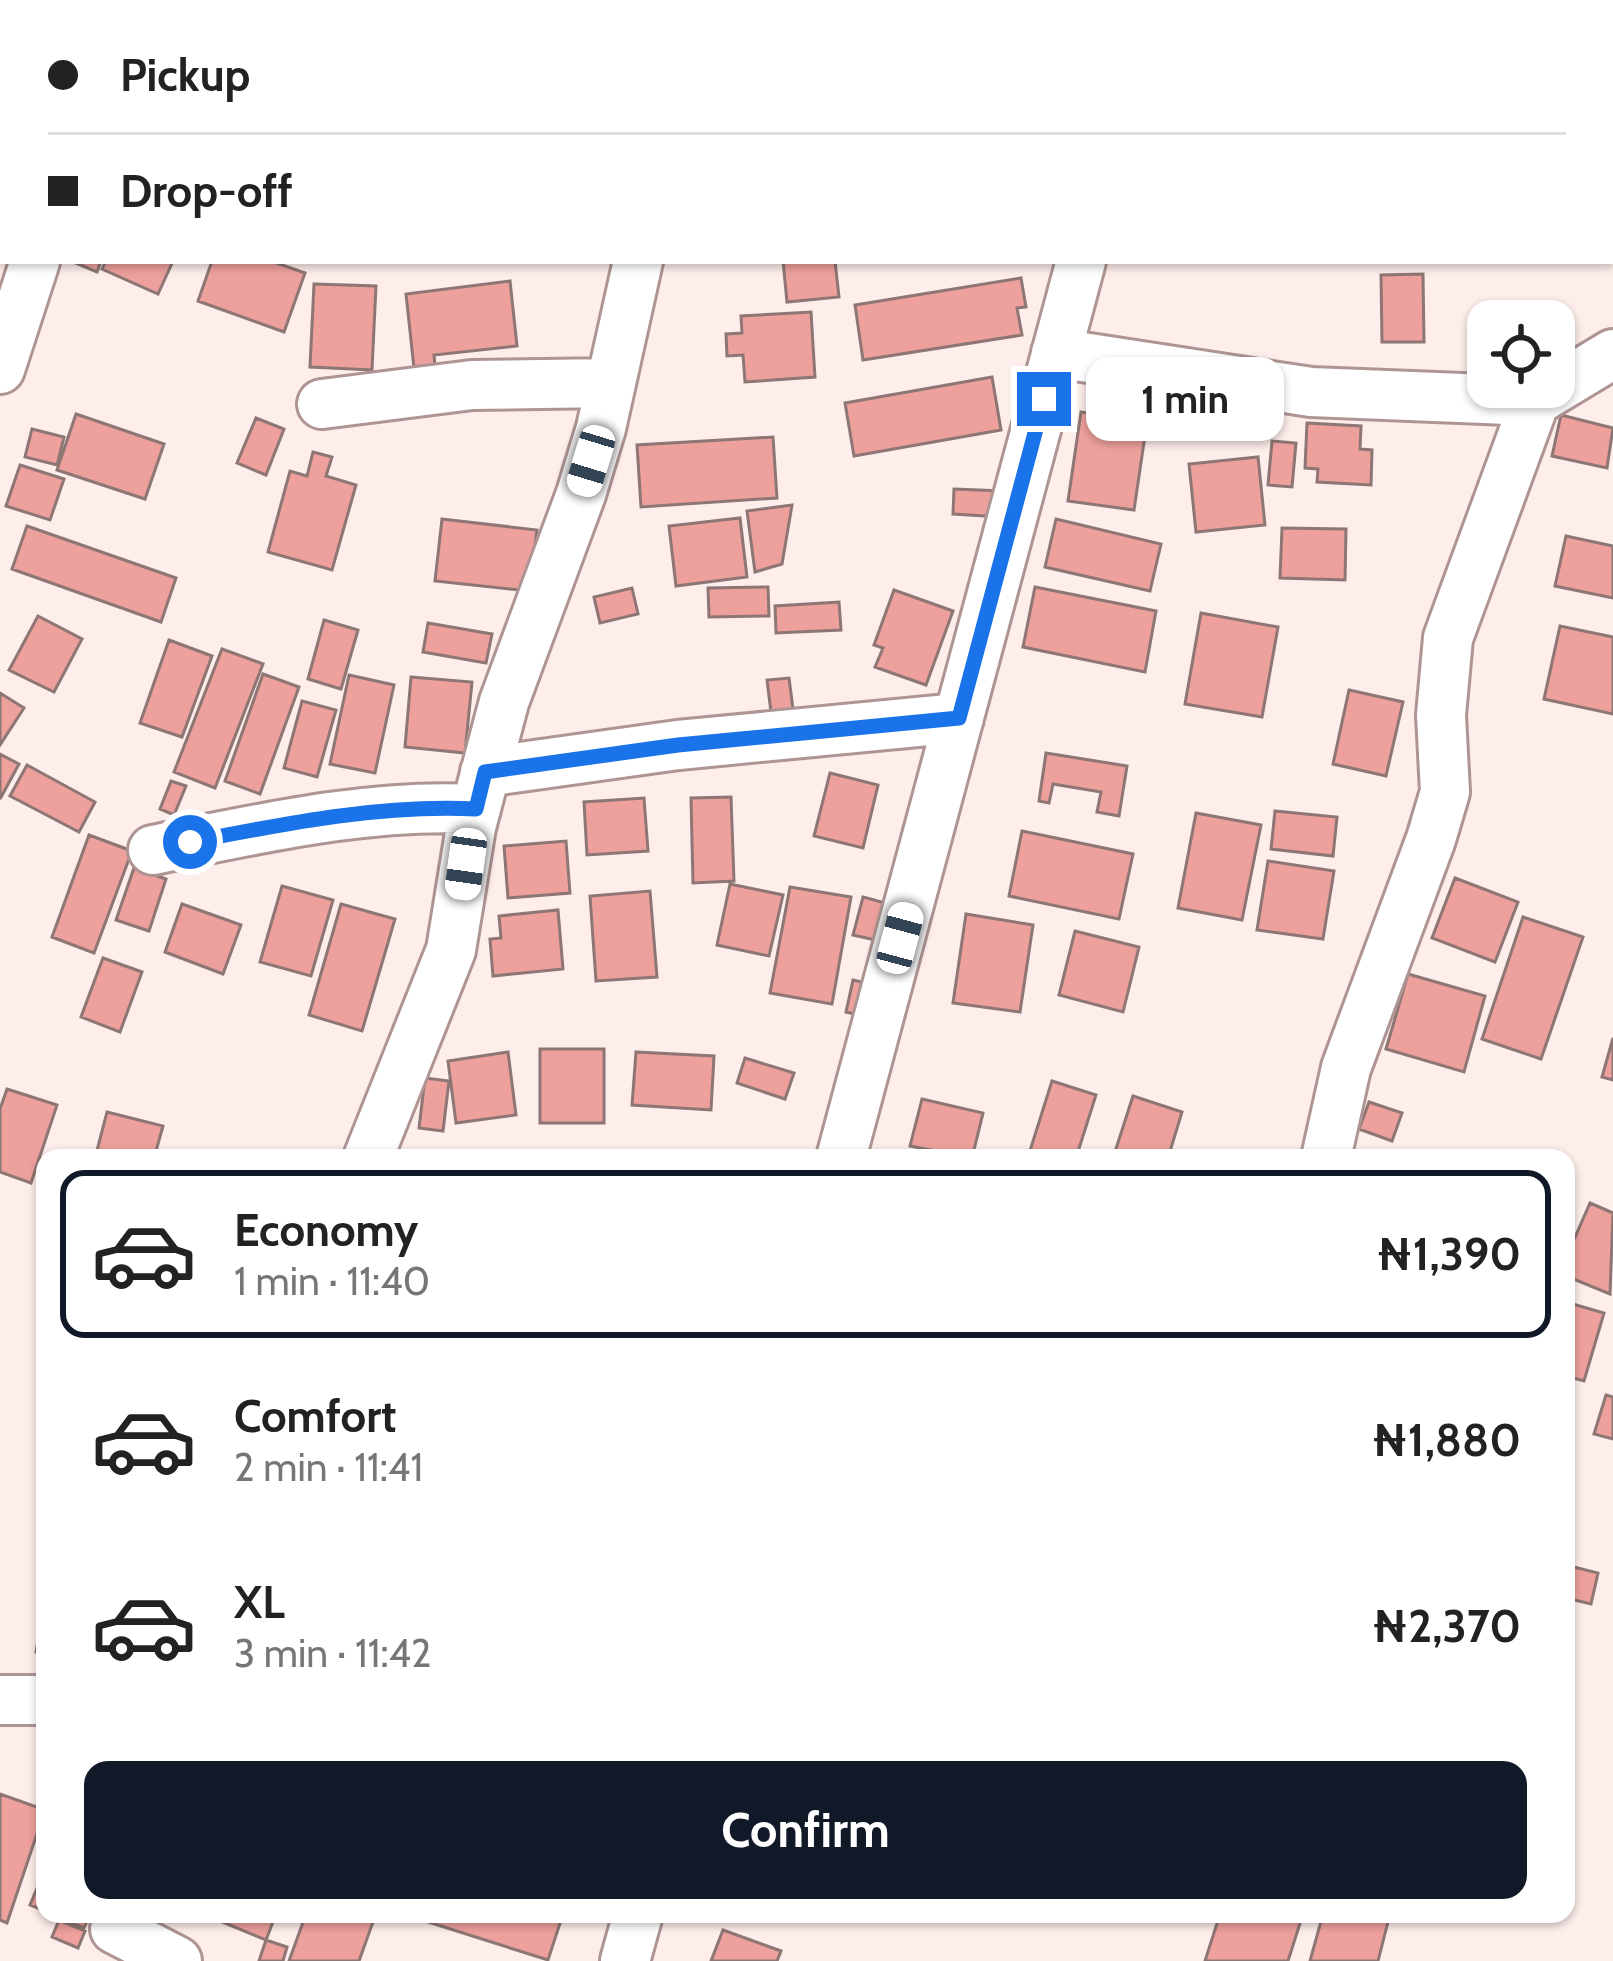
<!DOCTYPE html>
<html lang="en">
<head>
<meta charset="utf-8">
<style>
  :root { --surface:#fff; --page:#f2f2f2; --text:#222; --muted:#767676; --line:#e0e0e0; --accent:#111827 }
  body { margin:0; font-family:Cabin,sans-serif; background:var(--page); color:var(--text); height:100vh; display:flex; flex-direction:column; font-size:45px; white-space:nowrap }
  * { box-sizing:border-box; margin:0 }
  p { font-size:39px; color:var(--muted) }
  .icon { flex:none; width:66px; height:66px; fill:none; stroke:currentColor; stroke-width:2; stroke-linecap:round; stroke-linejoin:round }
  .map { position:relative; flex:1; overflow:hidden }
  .drawer { position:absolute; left:36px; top:1149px; width:1539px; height:774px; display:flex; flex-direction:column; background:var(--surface); border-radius:24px; box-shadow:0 3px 9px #0004 }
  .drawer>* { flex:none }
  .banner { position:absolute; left:0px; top:0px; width:1614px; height:264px; box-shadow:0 3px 9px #0004; display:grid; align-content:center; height:264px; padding:0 48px; background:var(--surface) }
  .tools { position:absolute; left:1467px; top:300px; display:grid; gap:24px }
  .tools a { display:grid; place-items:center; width:108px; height:108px; border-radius:24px; background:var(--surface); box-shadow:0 3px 9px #0004; font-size:60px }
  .end { position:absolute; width:54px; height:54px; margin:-27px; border:15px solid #1a73e8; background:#fff; box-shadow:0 0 0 6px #fff }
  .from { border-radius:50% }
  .bubble { position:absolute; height:84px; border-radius:24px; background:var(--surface); box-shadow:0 3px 9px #0004; font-size:39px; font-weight:700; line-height:84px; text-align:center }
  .car { position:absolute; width:36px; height:72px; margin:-36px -18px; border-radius:15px; box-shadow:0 0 9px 3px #0007; background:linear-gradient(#fff 24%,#345 0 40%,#fff 0 76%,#345 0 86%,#fff 0) }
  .banner b { display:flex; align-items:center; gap:42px; height:114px; font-size:45px }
  .banner b+b { border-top:3px solid var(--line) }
  .banner i { width:30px; height:30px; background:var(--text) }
  ul { padding:21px 0 0; list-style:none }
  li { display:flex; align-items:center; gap:36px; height:168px; margin:0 24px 18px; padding:0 24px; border:6px solid transparent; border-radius:24px }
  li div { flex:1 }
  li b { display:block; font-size:45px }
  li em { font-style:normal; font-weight:700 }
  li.active { border-color:var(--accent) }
  li>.icon { width:108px; height:108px; stroke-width:1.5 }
  .primary-button { display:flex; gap:24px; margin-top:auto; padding:24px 48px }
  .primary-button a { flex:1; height:138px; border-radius:24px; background:var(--accent); color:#fff; font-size:48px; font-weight:700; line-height:138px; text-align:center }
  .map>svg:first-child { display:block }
  .building { fill:#eda09c; stroke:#8d7674; stroke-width:3 }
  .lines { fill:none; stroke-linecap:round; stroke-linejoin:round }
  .minor-casing { stroke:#ae9594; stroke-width:54 }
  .minor { stroke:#fff; stroke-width:48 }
  .route { stroke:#1a73e8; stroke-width:15 }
</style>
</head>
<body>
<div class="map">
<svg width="1613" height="1961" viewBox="0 0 1613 1961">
  <rect width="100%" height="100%" fill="#fdedeb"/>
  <path class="building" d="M213 0H348L212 3Z
    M1611 155H1613V251H1611Z
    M71 261H101L97 272Z
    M106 261H173L158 294 102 269Z
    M212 261H271L305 273 284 332 198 301Z
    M783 261H835L839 297 787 302Z
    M1423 274 1424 342H1382L1381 275Z
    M1021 278 1026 307 1017 308 1022 335 863 360 855 305Z
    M510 281 517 346 434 355 435 366 414 368 406 294Z
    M314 284 376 286 372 370 310 367Z
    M811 312 815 377 745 382 743 355 727 356 726 334 742 333 741 316Z
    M992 377 1001 430 854 456 845 403Z
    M1081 412 1147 422 1134 510 1068 501Z
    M76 414 164 444 145 499 57 470Z
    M1561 415 1613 428 1607 468 1552 456Z
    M256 418 284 429 266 475 237 463Z
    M1307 423 1361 426 1360 449 1372 450 1371 485 1317 482 1318 469 1305 468Z
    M32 429 64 437 57 465 25 457Z
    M773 437 777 498 641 507 637 445Z
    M1272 441 1296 443 1292 487 1268 485Z
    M313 452 332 457 326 476 356 485 332 570 268 552 290 471 307 476Z
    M1258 457 1265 525 1196 532 1189 464Z
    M20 465 64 479 50 520 6 506Z
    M954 489 1002 491 1001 517 953 514Z
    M792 505 782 564 755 572 747 511Z
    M740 518 747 577 676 586 669 526Z
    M442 519 537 530 529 591 435 581Z
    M1056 519 1161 544 1150 591 1045 567Z
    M27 526 176 578 161 622 12 569Z
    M1282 528 1346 529 1345 580 1280 578Z
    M1566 536 1613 546V598L1555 586Z
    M768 587 769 616 709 617 708 588Z
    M1035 587 1156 611 1145 672 1023 647Z
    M632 588 638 614 600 623 594 597Z
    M894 590 953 611 926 685 875 667 883 648 874 645Z
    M839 602 841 630 776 633 775 606Z
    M1201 613 1278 627 1262 717 1185 704Z
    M38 616 82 639 54 692 9 670Z
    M324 620 358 630 341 689 308 679Z
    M428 623 492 634 486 663 423 652Z
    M1560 626 1613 637V714L1544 699Z
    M169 640 212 656 182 737 140 723Z
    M222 649 263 664 215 788 174 772Z
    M263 674 299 687 260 794 225 781Z
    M349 675 394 685 375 773 330 764Z
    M411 677 472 682 465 753 405 747Z
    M789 678 793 709 771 712 767 680Z
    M1349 690 1403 702 1386 776 1333 764Z
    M0 693 24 708 0 745Z
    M302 701 336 710 317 777 284 768Z
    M1046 753 1127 766 1119 816 1097 812 1101 792 1053 784 1049 803 1039 801Z
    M0 754 19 764 0 799Z
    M27 765 95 802 79 832 10 796Z
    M830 773 878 785 863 848 814 836Z
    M171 781 186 786 174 815 160 809Z
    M731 797 734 881 693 883 691 798Z
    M644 798 648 851 587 855 584 802Z
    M1275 811 1337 817 1333 856 1271 849Z
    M1196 813 1261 825 1242 920 1178 908Z
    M1022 831 1133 854 1119 919 1009 896Z
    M89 835 132 851 94 953 52 937Z
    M566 841 570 893 508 898 504 846Z
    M1268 861 1334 871 1323 939 1257 930Z
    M134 868 166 879 149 931 116 920Z
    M1455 878 1518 902 1495 962 1432 938Z
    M730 884 783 895 769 956 717 945Z
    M282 886 333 900 311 976 260 962Z
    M790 887 851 897 832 1004 770 993Z
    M650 891 657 977 596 981 590 896Z
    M863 897 889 904 880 941 853 935Z
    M182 904 241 925 223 974 165 952Z
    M341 904 395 919 362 1031 309 1015Z
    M558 910 563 969 493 976 490 939 501 938 499 916Z
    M966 914 1033 925 1020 1012 953 1003Z
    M1523 917 1583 937 1541 1059 1482 1039Z
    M1075 931 1139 947 1123 1012 1059 995Z
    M103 958 142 972 120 1032 81 1017Z
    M1408 974 1485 996 1464 1072 1386 1049Z
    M853 980 879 986 872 1018 846 1012Z
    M1613 1038V1080L1602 1077Z
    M540 1049H604V1123H540Z
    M508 1052 516 1115 456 1123 448 1061Z
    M636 1052 714 1056 711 1110 632 1105Z
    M745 1058 794 1073 785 1099 737 1083Z
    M425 1078 449 1081 443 1131 419 1128Z
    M1052 1081 1096 1095 1076 1158 1028 1157Z
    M7 1089 57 1105 31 1183 0 1172V1109Z
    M1133 1096 1182 1112 1168 1158H1113Z
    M922 1099 983 1113 972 1158 910 1146Z
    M1369 1102 1402 1113 1392 1141 1359 1129Z
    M107 1112 163 1126 154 1158H95Z
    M1590 1203 1613 1213 1610 1294 1566 1276V1258Z
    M1566 1302 1604 1313 1584 1381 1566 1376Z
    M1606 1395 1613 1397V1439L1594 1434Z
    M1566 1565 1598 1573 1591 1604 1566 1598Z
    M45 1599V1654L36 1652Z
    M0 1794 45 1810 7 1923 0 1920Z
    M45 1869V1911L30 1905Z
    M51 1914H90L84 1928Z
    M222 1914H276L266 1940 220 1921Z
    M306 1914H350L373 1922 359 1961H289Z
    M403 1914H563L548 1960Z
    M1220 1914H1303L1288 1961H1205Z
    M1323 1914H1390L1378 1961H1310Z
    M59 1920 85 1931 78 1948 52 1937Z
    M723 1930 781 1951 777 1961H711Z
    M266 1940 287 1947 283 1961H259Z"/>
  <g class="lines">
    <g class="minor-casing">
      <path id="minor" d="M1112 0 1117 3
        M141 3 142 0
        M698 3 699 0
        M1277 3 1286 0
        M1056 353 1311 392 1535 401 1613 354
        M0 369 35 261
        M322 404 472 385 611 383
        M485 772 678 745 959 718
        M153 850C258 829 369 803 476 809
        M368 1158 451 950 471 827 504 702 581 494 601 428 638 261
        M841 1158 1081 261
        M1326 1158 1346 1068 1431 839 1445 792 1441 715 1448 638 1535 401
        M0 1700H45
        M115 1929 177 1961
        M625 1961 638 1914"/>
    </g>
    <use href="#minor" class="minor"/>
  </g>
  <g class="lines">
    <path class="route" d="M190 842C283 824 381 804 476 809L485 772 678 745 959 718 1044 399"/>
  </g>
</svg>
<div class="tools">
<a><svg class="icon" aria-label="locate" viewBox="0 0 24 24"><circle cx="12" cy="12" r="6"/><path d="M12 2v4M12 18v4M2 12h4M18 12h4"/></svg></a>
</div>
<i class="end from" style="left:190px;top:842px"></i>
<i class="end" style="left:1044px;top:399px"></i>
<div class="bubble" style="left:1086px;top:357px;width:198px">1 min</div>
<i class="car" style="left:591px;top:461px;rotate:197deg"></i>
<i class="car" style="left:466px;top:864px;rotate:188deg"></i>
<i class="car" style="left:900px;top:938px;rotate:15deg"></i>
<div class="banner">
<b><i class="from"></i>Pickup</b>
<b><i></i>Drop-off</b>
</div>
<section class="drawer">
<ul>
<li class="active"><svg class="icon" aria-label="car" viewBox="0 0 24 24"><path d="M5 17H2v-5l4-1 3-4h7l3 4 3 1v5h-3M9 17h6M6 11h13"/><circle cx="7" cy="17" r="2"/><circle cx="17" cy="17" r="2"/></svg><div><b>Economy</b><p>1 min · 11:40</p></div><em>₦1,390</em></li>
<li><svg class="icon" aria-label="car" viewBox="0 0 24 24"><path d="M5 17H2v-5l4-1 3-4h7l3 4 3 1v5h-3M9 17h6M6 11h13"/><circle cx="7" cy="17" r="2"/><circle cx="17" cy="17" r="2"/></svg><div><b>Comfort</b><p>2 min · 11:41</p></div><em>₦1,880</em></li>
<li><svg class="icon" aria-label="car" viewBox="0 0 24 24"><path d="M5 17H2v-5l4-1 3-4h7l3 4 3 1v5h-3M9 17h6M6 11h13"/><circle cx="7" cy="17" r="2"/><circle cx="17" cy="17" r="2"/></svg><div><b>XL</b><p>3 min · 11:42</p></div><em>₦2,370</em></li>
</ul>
<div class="primary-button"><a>Confirm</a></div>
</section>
</div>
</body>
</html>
